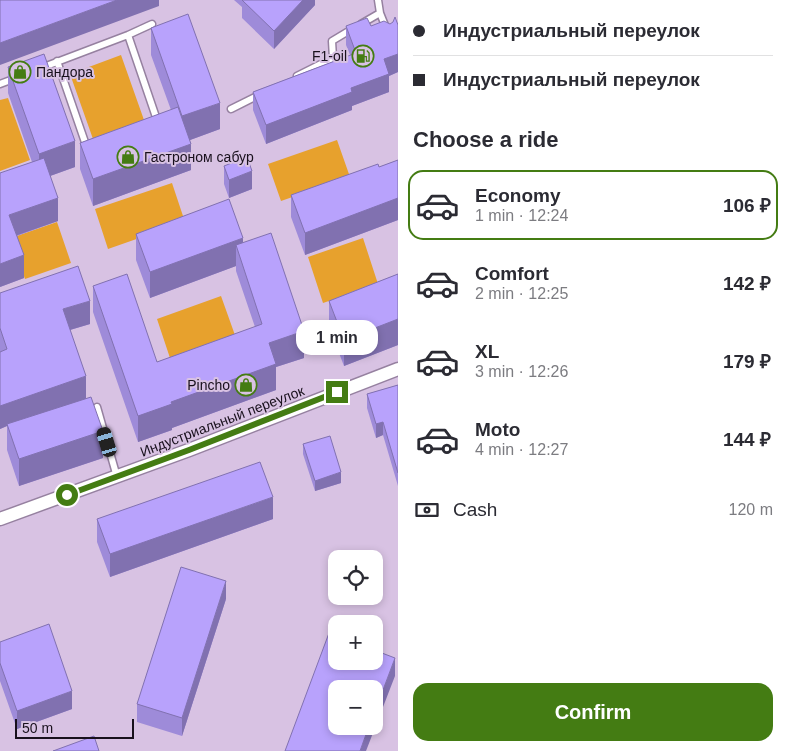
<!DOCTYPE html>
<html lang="en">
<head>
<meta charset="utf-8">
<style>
  :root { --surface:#fff; --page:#f2f2f3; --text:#2b2b33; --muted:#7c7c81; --line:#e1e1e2; --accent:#447c13 }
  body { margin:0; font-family:Arial,sans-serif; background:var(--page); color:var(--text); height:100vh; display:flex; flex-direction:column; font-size:19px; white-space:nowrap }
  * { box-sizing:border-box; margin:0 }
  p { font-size:16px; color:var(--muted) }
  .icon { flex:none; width:28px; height:28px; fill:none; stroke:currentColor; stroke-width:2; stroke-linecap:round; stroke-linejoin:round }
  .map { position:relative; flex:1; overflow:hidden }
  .side { display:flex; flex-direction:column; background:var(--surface); width:390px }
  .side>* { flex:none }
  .top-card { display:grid; align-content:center; height:110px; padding:0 15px; background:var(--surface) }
  .buttons { position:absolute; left:328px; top:550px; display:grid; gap:10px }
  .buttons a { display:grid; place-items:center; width:55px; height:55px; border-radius:10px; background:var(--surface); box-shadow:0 2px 8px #0003; font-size:25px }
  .scale { position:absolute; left:15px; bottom:12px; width:119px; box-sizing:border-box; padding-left:5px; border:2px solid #18101c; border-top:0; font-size:14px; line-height:18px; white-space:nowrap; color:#18101c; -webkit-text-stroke:4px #d8c2e3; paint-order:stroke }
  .end { position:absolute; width:22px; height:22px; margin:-11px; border:6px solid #447c13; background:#fff; box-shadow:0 0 0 2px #fff }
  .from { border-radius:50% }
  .bubble { position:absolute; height:35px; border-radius:15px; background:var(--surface); box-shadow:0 2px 8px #0003; font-size:16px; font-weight:600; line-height:35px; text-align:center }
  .car { position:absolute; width:15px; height:30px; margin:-15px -8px; border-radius:6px; box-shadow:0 0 4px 1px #0007; background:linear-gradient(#222 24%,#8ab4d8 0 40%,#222 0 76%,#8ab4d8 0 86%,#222 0) }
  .top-card b { display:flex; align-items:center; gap:18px; height:48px; font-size:19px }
  .top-card b+b { border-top:1px solid var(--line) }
  .top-card i { width:12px; height:12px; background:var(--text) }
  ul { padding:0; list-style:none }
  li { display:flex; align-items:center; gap:15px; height:70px; margin:0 10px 8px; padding:0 5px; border:2px solid transparent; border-radius:15px }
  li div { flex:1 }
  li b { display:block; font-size:19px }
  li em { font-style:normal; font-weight:600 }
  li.current { border-color:var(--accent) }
  li>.icon { width:45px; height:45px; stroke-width:1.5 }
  h2 { padding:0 15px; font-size:22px; line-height:60px }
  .pay { display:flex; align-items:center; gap:12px; height:55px; padding:0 15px; font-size:19px }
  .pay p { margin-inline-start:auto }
  .cta { display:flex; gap:10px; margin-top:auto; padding:10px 15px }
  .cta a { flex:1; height:58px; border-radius:15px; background:var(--accent); color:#fff; font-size:20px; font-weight:600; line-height:58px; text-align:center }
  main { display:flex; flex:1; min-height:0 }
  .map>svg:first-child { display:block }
  .green { fill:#e7a12d }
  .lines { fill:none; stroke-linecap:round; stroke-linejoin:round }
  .service-casing { stroke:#9681a0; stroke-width:9 }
  .minor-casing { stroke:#9681a0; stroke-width:15 }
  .service { stroke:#fff; stroke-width:6 }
  .minor { stroke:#fff; stroke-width:12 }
  .wall { fill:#9e8bd9 }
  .shaded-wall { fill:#8171b0 }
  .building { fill:#b8a2fc; stroke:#8171b0 }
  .route { stroke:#447c13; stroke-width:6 }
  .labels { text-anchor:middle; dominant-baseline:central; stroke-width:4; stroke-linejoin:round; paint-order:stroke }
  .poi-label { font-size:14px; fill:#18101c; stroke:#d8c2e3; text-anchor:end }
  .street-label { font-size:14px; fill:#18101c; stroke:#d8c2e3 }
</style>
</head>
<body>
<main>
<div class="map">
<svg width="398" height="751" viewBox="0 0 398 751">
  <rect width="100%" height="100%" fill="#d8c2e3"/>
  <path class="green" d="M121 55 144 120 93 139 70 74Z
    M8 98 30 160 0 171V100Z
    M337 140 350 177 281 201 268 164Z
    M172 183 185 222 108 249 95 209Z
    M57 222 71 263 25 279 11 238Z
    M363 238 378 284 323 303 308 257Z
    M221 296 236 338 171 361 157 319Z"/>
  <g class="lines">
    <g class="service-casing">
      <path id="service" d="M378 0 380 13 386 28
        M361 24 380 13
        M128 35 158 123
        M57 61 87 148
        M41 68 128 35 152 24
        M297 76 333 58 332 41 352 29
        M0 84 16 78
        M231 109 259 95
        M97 407 117 477"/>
    </g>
    <g class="minor-casing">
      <path id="minor" d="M0 519 189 450 398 369"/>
    </g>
    <use href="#service" class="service"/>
    <use href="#minor" class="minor"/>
  </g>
  <path class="wall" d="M234 0H315V5L274 49 242 18V7Z
    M390 24 398 25V72L389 76V92L352 106V110L266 144 253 110V92L350 55 346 45V26H371Z
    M151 28 220 129 190 140 191 170 93 206 80 169V143L171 110 151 55Z
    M8 67 75 167 50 176 58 221 17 236 24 278 0 287 32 162 8 93Z
    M398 160V220L305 255 291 217V195L379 167Z
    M224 166 252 189 229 198 224 184Z
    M136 234 243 243 304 358 276 367V390L172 428V430L138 442 93 312V286L157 362 255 327 236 271V266L150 298 136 260Z
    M398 274V345L344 366 329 327V301Z
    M0 293 90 324 70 330 86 399 103 458 19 486 7 450V426L0 429Z
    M398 385V486L383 435 376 438 367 408V394Z
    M303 444 341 483 315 491 303 454Z
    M97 519H273L110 577 97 542Z
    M226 599 182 736 137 722V704Z
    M0 642 72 709 17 729 0 681Z"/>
  <path class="shaded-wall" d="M117 0H159V6L0 65V43Z
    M303 0H315V5L274 49V31Z
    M398 54V72L389 76V92L352 106V110L266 144V125L351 88 384 59Z
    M220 103V129L182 143V116Z
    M75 141V167L39 180V154Z
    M191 144V170L93 206V179Z
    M252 171V189L229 198V180Z
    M58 198V221L9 238V215Z
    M398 198V220L305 255V233Z
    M243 238V264L236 245V266L150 298V272Z
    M24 255V278L0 287V264Z
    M90 301V324L63 332V309Z
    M398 319V345L344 366V340Z
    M304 331V358L276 367V390L172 428V430L138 442V416L171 402 269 343Z
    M86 376V399L7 424V426L0 429V406Z
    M383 422V435L376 438V424Z
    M103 431V458L19 486V459Z
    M341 472V483L315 491V481Z
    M273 497V519L110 577V554Z
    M226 581V599L182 736V718Z
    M395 658V676L366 751H360L369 726H374V714Z
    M72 691V709L17 729V711Z"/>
  <path class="building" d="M0 0H117L0 43Z
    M242 0H303L274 31Z
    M188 14 220 103 182 116 151 28Z
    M395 17 398 25V54L384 59 389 74 351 88 352 92 266 125 253 92 356 53 346 26 367 18 371 26 384 21 390 24 393 22Z
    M44 54 75 141 39 154 8 67Z
    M178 107 191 144 93 179 80 143Z
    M247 157 252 171 229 180 224 166Z
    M44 158 58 198 9 215 24 255 0 264V173Z
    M398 160V198L305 233 291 195 378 164 379 167Z
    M229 199 243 238 150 272 136 234Z
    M271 233 304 331 269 343 276 364 171 402 172 404 138 416 93 286 127 274 157 362 262 324 236 245Z
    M78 266 90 301 63 309 86 376 0 406V352L7 349 0 328V293Z
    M398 274V319L344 340 329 301Z
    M398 385V473L383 422 376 424 367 394Z
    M91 397 103 431 19 459 7 424Z
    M330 436 341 472 315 481 303 444Z
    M260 462 273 497 110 554 97 519Z
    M181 567 226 581 182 718 137 704Z
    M49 624 72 691 17 711 0 663V642Z
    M329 633 336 635V661H374V650L395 658 374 714V689H336V726H369L360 751H285Z
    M94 736 99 751H53Z"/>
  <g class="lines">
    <path class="route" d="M67 495 189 450 337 392"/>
  </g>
  <defs>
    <g id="fuel-ring" transform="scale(1.125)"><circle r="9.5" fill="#d8c2e3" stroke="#447c13" stroke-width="1.5"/><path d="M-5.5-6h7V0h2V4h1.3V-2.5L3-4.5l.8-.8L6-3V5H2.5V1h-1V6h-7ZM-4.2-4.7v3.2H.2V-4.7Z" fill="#447c13"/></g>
    <g id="shop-ring" transform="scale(1.125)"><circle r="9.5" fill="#d8c2e3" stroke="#447c13" stroke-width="1.5"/><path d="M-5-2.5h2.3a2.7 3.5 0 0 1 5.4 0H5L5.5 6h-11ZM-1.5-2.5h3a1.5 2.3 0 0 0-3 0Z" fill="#447c13"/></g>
  </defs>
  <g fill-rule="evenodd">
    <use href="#fuel-ring" x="363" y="56"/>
    <use href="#shop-ring" x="20" y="72"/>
    <use href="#shop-ring" x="128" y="157"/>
    <use href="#shop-ring" x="246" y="385"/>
  </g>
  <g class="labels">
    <g class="poi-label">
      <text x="347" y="56">F1-oil</text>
      <text x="36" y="72" text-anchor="start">Пандора</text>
      <text x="144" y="157" text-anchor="start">Гастроном сабур</text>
      <text x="230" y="385">Pincho</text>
    </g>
    <g class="street-label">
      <text transform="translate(222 421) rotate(-21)">Индустриальный переулок</text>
    </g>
  </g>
</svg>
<div class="buttons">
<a><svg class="icon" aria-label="locate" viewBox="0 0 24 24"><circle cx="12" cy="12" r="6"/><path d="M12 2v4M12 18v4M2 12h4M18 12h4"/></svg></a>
<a>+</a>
<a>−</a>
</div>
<div class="scale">50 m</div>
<i class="end from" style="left:67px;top:495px"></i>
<i class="end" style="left:337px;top:392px"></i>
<div class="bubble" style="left:296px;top:320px;width:82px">1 min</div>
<i class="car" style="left:107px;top:442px;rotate:343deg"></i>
</div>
<section class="side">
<div class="top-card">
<b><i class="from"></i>Индустриальный переулок</b>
<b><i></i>Индустриальный переулок</b>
</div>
<h2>Choose a ride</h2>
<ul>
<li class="current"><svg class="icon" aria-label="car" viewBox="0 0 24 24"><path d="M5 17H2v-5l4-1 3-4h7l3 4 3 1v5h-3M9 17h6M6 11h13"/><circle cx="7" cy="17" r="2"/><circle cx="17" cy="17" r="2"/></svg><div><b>Economy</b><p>1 min · 12:24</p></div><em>106 ₽</em></li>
<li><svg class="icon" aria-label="car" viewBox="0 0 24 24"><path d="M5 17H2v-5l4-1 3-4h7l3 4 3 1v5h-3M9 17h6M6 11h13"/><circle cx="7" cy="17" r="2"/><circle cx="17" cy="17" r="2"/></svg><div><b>Comfort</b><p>2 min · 12:25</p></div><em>142 ₽</em></li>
<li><svg class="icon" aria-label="car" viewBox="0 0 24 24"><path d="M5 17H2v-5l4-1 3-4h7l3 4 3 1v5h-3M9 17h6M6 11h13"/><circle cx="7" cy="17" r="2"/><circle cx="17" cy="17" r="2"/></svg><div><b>XL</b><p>3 min · 12:26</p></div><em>179 ₽</em></li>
<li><svg class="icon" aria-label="car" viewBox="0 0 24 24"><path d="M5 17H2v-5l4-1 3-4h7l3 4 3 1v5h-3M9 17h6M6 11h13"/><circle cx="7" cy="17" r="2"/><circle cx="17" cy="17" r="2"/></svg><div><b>Moto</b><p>4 min · 12:27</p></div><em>144 ₽</em></li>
</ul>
<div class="pay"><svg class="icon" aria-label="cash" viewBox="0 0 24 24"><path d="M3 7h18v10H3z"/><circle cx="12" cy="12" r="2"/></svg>Cash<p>120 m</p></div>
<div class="cta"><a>Confirm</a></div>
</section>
</main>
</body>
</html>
